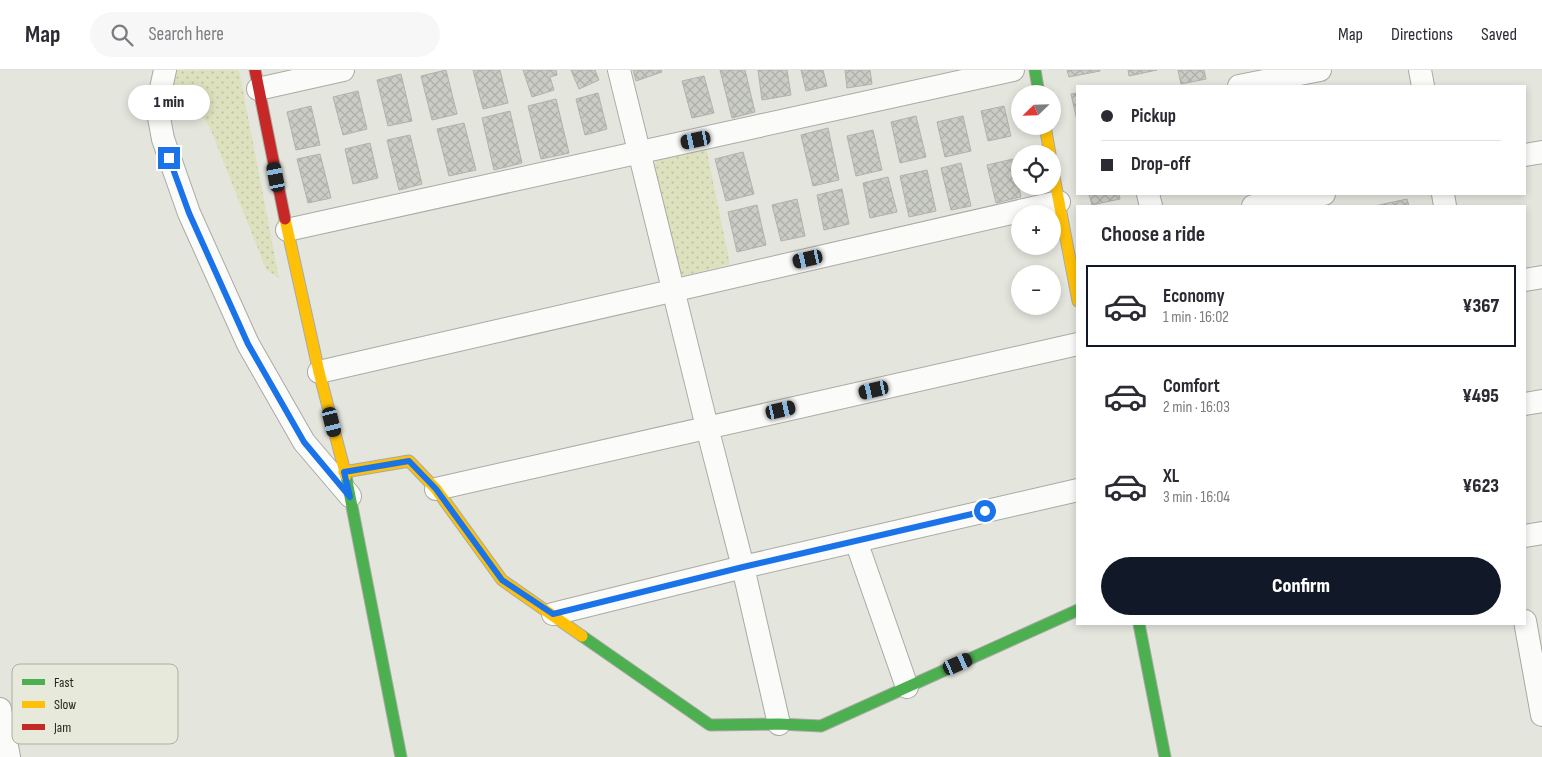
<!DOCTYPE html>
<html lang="en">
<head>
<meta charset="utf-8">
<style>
  :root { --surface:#fff; --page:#f7f7f7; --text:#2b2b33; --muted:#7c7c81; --line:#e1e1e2; --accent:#111827 }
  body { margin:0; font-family:"Sofia Sans Condensed",sans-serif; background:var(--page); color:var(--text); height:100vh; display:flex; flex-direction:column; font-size:19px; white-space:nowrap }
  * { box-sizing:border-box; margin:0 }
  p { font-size:16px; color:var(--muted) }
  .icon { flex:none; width:28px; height:28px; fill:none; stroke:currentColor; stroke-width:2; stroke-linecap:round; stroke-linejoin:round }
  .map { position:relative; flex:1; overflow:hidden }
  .side { position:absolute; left:1076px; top:135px; width:450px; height:420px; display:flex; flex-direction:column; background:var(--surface); border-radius:0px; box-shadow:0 2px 8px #0003 }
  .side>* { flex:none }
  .hud { position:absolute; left:1076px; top:15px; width:450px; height:110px; border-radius:0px; box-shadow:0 2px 8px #0003; display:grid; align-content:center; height:110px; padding:0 25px; background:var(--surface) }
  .needle { width:32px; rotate:247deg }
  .tools { position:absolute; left:1011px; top:15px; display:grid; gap:10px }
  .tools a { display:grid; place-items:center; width:50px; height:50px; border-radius:50%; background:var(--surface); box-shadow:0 2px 8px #0003; font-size:25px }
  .end { position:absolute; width:22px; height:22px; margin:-11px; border:6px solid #1a73e8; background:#fff; box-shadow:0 0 0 2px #fff }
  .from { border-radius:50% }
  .bubble { position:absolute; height:35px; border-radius:18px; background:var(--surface); box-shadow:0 2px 8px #0003; font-size:16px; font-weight:800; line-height:35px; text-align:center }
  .car { position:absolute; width:15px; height:30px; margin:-15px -8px; border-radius:6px; box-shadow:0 0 4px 1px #0007; background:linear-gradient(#222 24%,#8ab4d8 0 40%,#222 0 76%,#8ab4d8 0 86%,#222 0) }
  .hud b { display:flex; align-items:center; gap:18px; height:48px; font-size:19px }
  .hud b+b { border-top:1px solid var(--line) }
  .hud i { width:12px; height:12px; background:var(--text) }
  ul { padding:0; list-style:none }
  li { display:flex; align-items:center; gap:15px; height:82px; margin:0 10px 8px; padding:0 15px; border:2px solid transparent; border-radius:0px }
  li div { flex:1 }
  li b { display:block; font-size:19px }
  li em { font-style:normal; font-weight:800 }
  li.on { border-color:var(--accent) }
  li>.icon { width:45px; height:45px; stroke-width:1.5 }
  h2 { padding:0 25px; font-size:22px; line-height:60px }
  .action { display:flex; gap:10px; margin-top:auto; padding:10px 25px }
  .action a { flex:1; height:58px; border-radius:30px; background:var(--accent); color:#fff; font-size:20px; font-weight:800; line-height:58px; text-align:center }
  header { display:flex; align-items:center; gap:30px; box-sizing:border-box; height:70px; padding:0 25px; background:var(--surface); border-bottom:1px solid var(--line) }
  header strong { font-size:24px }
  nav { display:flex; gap:28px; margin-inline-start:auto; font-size:18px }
  .search { width:350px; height:45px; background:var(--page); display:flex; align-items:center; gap:12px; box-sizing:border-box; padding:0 18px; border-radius:28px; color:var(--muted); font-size:19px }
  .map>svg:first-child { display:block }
  .park { fill:url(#park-dots) }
  .building { fill:url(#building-cross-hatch); stroke:#b0b2ab }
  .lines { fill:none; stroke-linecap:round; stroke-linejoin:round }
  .street-casing { stroke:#a9aaa4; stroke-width:24 }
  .fast-casing { stroke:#a9aaa4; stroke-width:13 }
  .slow-casing { stroke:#a9aaa4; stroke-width:13 }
  .jam-casing { stroke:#a9aaa4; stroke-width:13 }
  .street { stroke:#fbfbfa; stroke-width:22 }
  .fast { stroke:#4caf50; stroke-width:11 }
  .slow { stroke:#ffc107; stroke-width:11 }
  .jam { stroke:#c62828; stroke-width:11 }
  .route { stroke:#1a73e8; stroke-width:6 }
  .key { fill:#e7e9da; stroke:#adaea2; stroke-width:1 }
  .key-label { font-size:14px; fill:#252620 }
</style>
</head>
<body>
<header>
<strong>Map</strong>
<div class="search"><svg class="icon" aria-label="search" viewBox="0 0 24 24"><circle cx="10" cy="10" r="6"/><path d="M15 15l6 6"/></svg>Search here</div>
<nav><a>Map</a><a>Directions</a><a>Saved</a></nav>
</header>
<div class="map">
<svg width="1542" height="687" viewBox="0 0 1542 687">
  <defs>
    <pattern id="park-dots" width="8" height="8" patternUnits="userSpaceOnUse" patternTransform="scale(1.25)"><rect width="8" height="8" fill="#dee1be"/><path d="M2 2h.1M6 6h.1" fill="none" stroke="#bec1a3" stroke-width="1.8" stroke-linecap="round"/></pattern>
    <pattern id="building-cross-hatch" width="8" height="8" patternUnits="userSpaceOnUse" patternTransform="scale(1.25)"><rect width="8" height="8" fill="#caccc5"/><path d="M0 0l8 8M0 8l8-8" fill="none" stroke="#adafa9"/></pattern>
  </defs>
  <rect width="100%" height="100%" fill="#e4e6de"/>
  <path class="park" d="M171 0H239L279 208 266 199 210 58 196 36 174 33 162 41Z
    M706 77 730 194 684 206 678 200 654 95 658 87Z"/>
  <path class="building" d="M446 0 457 44 432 50 421 6Z
    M473 0H500L508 33 483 39Z
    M523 0H556L557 5 550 7 554 20 532 27Z
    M571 0H595L599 10 579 19Z
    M633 0H661L662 2 636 11Z
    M720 0H745L755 42 732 48Z
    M758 0H787L791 25 762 30Z
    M801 0H823L827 16 806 21Z
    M845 0H870L872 14 847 18Z
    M1067 0H1100V1L1069 7Z
    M1128 0H1157L1129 6Z
    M1178 0H1204L1206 9 1181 14Z
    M401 4 412 51 388 56 377 10Z
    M704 6 714 43 692 48 682 11Z
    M358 21 367 59 343 65 333 27Z
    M598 23 607 59 585 65 576 29Z
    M1078 23V55L1071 24Z
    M556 29 569 83 541 89 528 36Z
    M311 36 320 75 296 80 287 42Z
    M1004 36 1011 66 988 71 981 41Z
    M510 41 522 93 494 100 482 48Z
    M916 46 926 87 900 93 891 52Z
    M963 46 971 81 945 87 937 52Z
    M464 53 476 100 449 106 437 59Z
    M828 58 839 110 813 116 801 65Z
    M873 60 882 100 856 106 847 66Z
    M410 65 422 114 399 120 387 70Z
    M370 73 378 108 353 114 345 79Z
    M743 82 754 124 726 131 715 89Z
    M320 84 331 128 308 133 297 89Z
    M1013 89 1021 127 996 133 987 95Z
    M961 93 971 136 951 140 941 98Z
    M927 100 936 141 909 147 900 106Z
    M888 107 897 142 870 148 863 113Z
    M842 119 849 154 824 160 817 125Z
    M1089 124H1119L1120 129 1092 135Z
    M797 129 805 166 781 171 772 135Z
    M1407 129 1409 136H1379V135Z
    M757 135 766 175 737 182 728 142Z"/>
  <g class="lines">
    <g class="street-casing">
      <path id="street" d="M165 0 157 37 163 69 189 143 248 274 304 372 350 426
        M619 0 707 357 743 497 779 654
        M1420 0 1423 16
        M1239 16 1320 0
        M258 19 343 0
        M1525 85 1542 82
        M1148 124 1151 136
        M1443 124 1445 136
        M1253 136 1324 124
        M287 160 1013 0
        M1525 210 1542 207
        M319 302 1059 132
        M1525 334 1542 331
        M436 419 1078 274
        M1525 466 1542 463
        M856 471 907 617
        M553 544 743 497 1078 420
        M1525 551 1542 645
        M0 639 9 687"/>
    </g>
    <g class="fast-casing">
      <path id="fast" d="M1035 0 1039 24
        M346 406 401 687
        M1139 554 1165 687
        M582 566 710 655 779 654 821 656 1078 540"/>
    </g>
    <g class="slow-casing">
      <path id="slow" d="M1045 56 1050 84
        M1052 96 1078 231
        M285 149 319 302 346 406
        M344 402 409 391 436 419 502 510 582 566"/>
    </g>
    <g class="jam-casing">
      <path id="jam" d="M255 0 285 149"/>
    </g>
    <use href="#street" class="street"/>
    <use href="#fast" class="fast"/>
    <use href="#slow" class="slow"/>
    <use href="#jam" class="jam"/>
  </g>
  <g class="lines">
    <path class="route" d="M169 88 189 143 248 274 304 372 350 427 344 402 409 391 436 419 502 510 553 544 743 497 985 441"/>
  </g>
  <rect x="12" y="594" width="166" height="80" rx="8" class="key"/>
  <rect x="22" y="609" width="23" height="6" fill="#4caf50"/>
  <rect x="22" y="631" width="23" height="7" fill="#ffc107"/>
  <rect x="22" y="654" width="23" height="6" fill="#c62828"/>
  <g class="key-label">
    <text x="54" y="617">Fast</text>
    <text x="54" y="639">Slow</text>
    <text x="54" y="662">Jam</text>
  </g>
</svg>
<div class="tools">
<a><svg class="needle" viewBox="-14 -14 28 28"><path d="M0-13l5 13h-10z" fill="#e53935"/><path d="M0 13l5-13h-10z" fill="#7c7c81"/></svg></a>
<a><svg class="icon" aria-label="locate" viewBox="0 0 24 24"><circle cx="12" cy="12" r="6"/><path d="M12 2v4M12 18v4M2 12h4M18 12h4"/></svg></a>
<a>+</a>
<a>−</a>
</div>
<i class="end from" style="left:985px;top:441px"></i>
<i class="end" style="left:169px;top:88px"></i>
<div class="bubble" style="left:128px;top:15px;width:82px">1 min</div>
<i class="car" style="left:696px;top:70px;rotate:258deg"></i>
<i class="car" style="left:276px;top:107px;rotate:349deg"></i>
<i class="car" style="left:808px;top:189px;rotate:257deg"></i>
<i class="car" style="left:874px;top:320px;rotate:257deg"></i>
<i class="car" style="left:781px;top:340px;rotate:77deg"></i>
<i class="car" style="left:332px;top:352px;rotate:166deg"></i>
<i class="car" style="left:958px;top:594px;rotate:66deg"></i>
<div class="hud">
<b><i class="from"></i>Pickup</b>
<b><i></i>Drop-off</b>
</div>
<section class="side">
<h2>Choose a ride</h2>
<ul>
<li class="on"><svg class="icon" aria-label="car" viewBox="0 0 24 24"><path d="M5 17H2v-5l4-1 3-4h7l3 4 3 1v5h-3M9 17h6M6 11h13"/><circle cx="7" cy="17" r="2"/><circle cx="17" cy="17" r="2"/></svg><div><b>Economy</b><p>1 min · 16:02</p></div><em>¥367</em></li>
<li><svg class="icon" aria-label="car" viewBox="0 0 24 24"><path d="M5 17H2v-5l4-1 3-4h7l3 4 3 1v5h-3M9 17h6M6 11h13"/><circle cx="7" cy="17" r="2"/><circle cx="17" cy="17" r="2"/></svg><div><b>Comfort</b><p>2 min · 16:03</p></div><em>¥495</em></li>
<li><svg class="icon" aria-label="car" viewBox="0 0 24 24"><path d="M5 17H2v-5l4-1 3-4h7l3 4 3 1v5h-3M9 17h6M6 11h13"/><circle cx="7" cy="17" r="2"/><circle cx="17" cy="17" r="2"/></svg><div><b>XL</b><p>3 min · 16:04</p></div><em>¥623</em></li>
</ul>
<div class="action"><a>Confirm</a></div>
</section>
</div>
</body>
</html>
